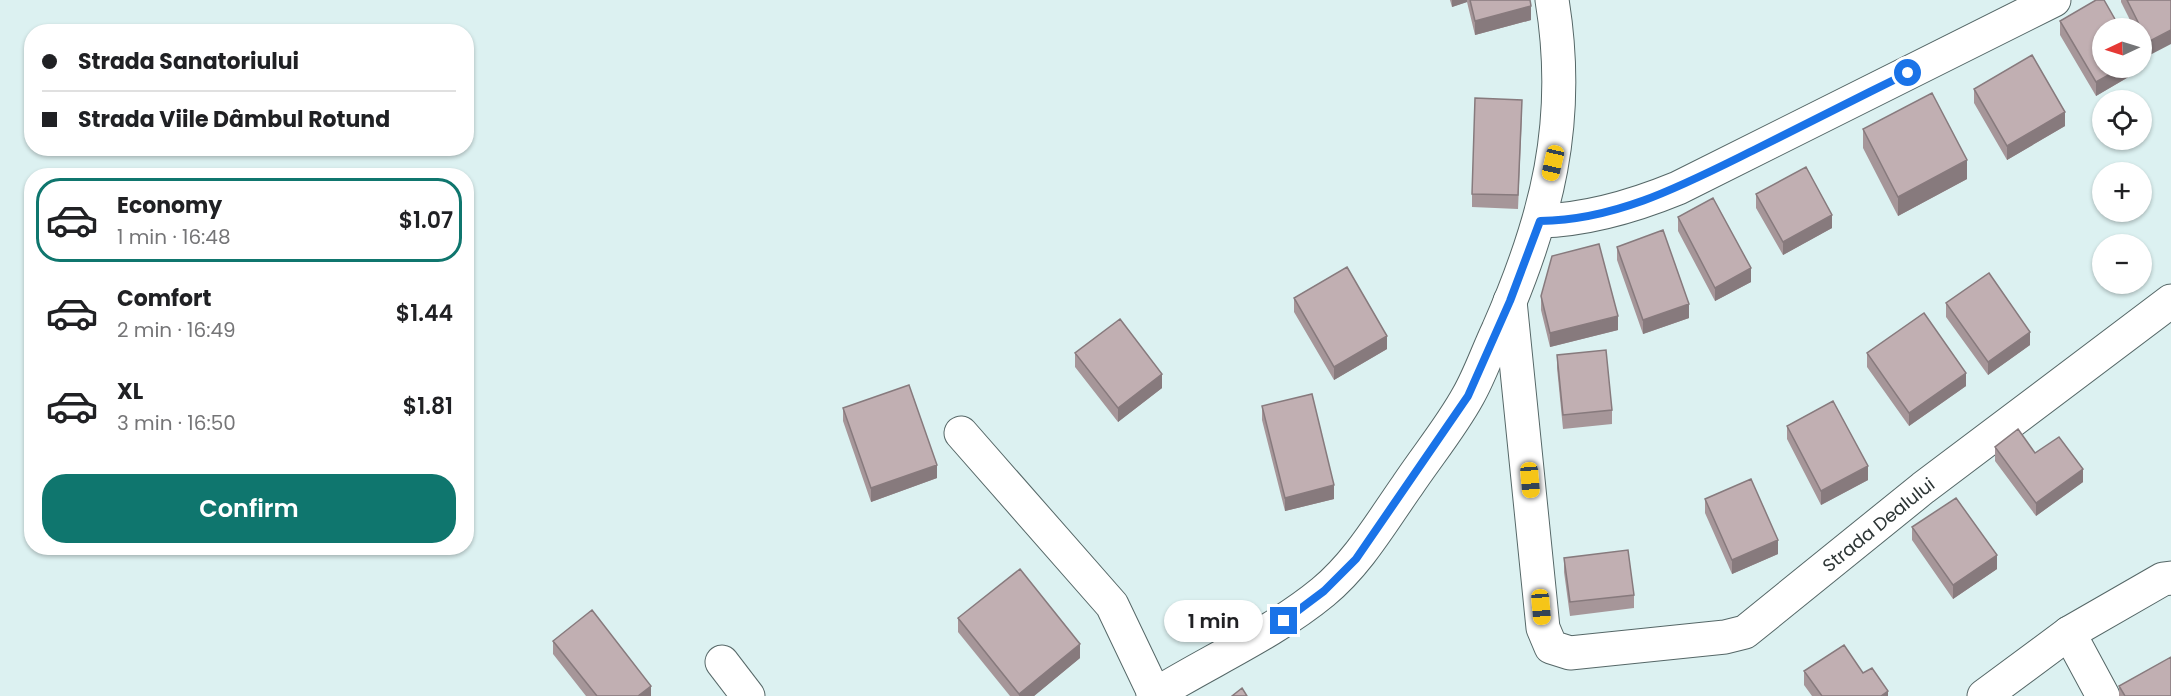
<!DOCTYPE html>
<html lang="en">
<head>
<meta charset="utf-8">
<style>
  :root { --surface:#fff; --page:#f2f2f2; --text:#202124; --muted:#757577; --line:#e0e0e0; --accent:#0f766e }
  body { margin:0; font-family:Poppins,sans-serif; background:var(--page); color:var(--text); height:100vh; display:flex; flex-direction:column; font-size:22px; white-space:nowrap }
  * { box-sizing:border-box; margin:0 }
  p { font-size:20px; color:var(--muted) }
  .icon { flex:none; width:33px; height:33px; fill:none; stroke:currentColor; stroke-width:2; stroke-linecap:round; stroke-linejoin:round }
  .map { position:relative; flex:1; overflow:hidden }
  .side { position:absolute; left:24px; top:168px; width:450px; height:387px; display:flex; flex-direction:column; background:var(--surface); border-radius:24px; box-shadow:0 2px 4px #0004 }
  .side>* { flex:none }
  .guide { position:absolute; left:24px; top:24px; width:450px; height:132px; border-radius:24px; box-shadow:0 2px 4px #0004; display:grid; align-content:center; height:132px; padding:0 18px; background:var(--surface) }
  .needle { width:39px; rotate:266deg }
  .buttons { position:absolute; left:2092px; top:18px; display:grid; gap:12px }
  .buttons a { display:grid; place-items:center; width:60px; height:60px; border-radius:50%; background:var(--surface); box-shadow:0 2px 4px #0004; font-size:30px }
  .end { position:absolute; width:27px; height:27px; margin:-14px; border:8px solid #1a73e8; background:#fff; box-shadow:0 0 0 3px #fff }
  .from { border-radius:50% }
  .bubble { position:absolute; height:42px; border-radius:21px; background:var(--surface); box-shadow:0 2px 4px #0004; font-size:20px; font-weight:600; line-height:42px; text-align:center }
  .car { position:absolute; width:18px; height:36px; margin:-18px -9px; border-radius:8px; box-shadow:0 0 4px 2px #0007; background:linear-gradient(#f5c518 24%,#345 0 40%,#f5c518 0 76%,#345 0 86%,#f5c518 0) }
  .guide b { display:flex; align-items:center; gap:21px; height:57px; font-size:22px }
  .guide b+b { border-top:2px solid var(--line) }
  .guide i { width:15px; height:15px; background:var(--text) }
  ul { padding:10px 0 0; list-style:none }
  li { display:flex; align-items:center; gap:18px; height:84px; margin:0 12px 9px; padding:0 6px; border:3px solid transparent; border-radius:24px }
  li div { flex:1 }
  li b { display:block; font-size:22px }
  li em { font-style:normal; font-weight:600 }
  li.active { border-color:var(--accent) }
  li>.icon { width:54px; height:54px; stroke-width:1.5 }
  .primary-button { display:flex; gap:12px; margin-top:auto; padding:12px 18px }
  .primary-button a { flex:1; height:69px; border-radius:24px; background:var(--accent); color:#fff; font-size:24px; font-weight:600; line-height:69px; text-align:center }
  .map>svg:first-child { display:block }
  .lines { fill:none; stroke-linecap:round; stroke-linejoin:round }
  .minor-casing { stroke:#556767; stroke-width:35 }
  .minor { stroke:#fff; stroke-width:33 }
  .wall { fill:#a69699 }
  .shaded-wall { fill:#877a7d }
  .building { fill:#c1afb2; stroke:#877a7d; stroke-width:1.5 }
  .route { stroke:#1a73e8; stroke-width:8 }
  .labels { text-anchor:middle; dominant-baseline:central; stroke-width:6; stroke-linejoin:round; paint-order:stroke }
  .street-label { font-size:18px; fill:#2d3535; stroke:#eafefe }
</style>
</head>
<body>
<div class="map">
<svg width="2171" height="696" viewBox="0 0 2171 696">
  <rect width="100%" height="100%" fill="#dcf1f1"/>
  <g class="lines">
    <g class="minor-casing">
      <g id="minor">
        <path d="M1540 221C1588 220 1634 206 1678 188L2054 0"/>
        <path id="s1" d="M1510 301 1543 628 1551 647 1570 653 1725 637 1745 632 1923 488 2171 301"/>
        <path d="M961 433 1112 605 1155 695"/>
        <path d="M2069 633 2103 696"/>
        <path d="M722 662 748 696"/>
        <path d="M1153 696C1209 661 1272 634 1323 592 1358 563 1381 523 1407 486 1427 456 1451 427 1468 396 1480 375 1488 351 1498 330 1547 219 1572 121 1552 0"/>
        <path d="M1984 696 2069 633 2163 579 2171 578"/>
      </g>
    </g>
    <use href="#minor" class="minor"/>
  </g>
  <path class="wall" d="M1450 0H1530L1531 20 1475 35 1467 2 1452 7Z
    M2121 0H2171L2148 56 2142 44V28H2134L2121 2Z
    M2060 21 2137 68V72L2096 96 2060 35Z
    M1974 89 2065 126 2007 160 1974 103Z
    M1522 114 1518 209 1472 207V194Z
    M1863 129 1967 179 1898 216 1863 148Z
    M1756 194 1832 228 1783 255 1756 208Z
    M1678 217 1751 282 1715 301 1678 231Z
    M1617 247 1689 318 1643 334 1617 260Z
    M1541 296 1618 330 1550 347 1541 310Z
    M1294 298 1387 349 1334 380 1294 312Z
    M1946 303 2030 345 1988 375 1946 317Z
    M1075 353 1162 388 1118 422 1075 367Z
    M1867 353 1966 386 1909 426 1867 367Z
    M1557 355 1612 410V424L1563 429 1557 368Z
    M1262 406 1334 499 1285 511 1262 420Z
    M843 408 937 478 871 502 843 421Z
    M1787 426 1868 480 1821 505 1787 439Z
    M1995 447 2035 453 2083 482 2036 516 1995 461Z
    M1705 499 1778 554 1732 574 1705 513Z
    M1912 527 1997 569 1953 599 1912 540Z
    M1564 558 1634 595V608L1570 616 1564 572Z
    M958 618 1080 658 1034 696H1010L958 632Z
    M553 641 651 696H586L553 654Z
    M1804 671 1888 696H1812L1804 685Z
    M2119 686 2171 696H2119Z"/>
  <path class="shaded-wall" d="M1452 0H1467V2L1452 7Z
    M1531 6V20L1475 35V21Z
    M2171 30V44L2148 56V42Z
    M2121 68H2137V72L2096 96V82Z
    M2065 112V126L2007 160V146Z
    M1967 160V179L1898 216V197Z
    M1832 215V228L1783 255V242Z
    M1751 268V282L1715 301V288Z
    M1689 304V318L1643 334V320Z
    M1618 316V330L1550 347V333Z
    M2030 332V345L1988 375V362Z
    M1387 336V349L1334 380V367Z
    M1966 373V386L1909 426V413Z
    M1162 374V388L1118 422V408Z
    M937 465V478L871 502V488Z
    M1868 466V480L1821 505V491Z
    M2083 469V482L2036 516V503Z
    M1334 485V499L1285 511V498Z
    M1778 540V554L1732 574V560Z
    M1997 555V569L1953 599V585Z
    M1080 644V658L1034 696H1019V694Z
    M651 686V696H638Z
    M1888 691V696H1881Z"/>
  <path class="building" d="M1470 0H1530L1531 6 1475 21Z
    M2096 0H2104L2120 28H2103V68H2121L2096 82 2060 21Z
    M2127 0H2171V30L2148 42 2142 28H2141Z
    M2032 55 2065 112 2007 146 1974 89Z
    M1932 93 1967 160 1898 197 1863 129Z
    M1475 98 1522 100 1518 195 1472 194Z
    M1806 167 1832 215 1783 242 1756 194Z
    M1713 198 1751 268 1715 288 1678 217Z
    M1663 230 1689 304 1643 320 1617 247Z
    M1599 244 1618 316 1550 333 1541 296 1552 256Z
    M1347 267 1387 336 1334 367 1294 298Z
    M1989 273 2030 332 1988 362 1946 303Z
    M1924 313 1966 373 1909 413 1867 353Z
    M1120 319 1162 374 1118 408 1075 353Z
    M1606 350 1612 410 1563 415 1557 355Z
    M909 385 937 465 871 488 843 408Z
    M1312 394 1334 485 1285 498 1262 406Z
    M1833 401 1868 466 1821 491 1787 426Z
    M2018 429 2035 453 2059 437 2083 469 2036 503 1995 447Z
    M1751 479 1778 540 1732 560 1705 499Z
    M1956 498 1997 555 1953 585 1912 527Z
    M1628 550 1634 595 1570 602 1564 558Z
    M1020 569 1080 644 1019 694 958 618Z
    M592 610 651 686 638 696H597L553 641Z
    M1844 645 1863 673 1872 668 1888 691 1881 696H1822L1804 671Z
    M2171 657V696H2125L2119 686Z
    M1242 688 1247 696H1232Z"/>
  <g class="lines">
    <path class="route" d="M1284 621 1324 591 1356 559 1468 396 1510 301 1540 221C1619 220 1687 183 1756 149 1806 124 1857 98 1908 73"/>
  </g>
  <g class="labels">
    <g class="street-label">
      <text stroke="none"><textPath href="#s1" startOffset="717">Strada Dealului</textPath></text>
    </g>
  </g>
</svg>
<div class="buttons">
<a><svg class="needle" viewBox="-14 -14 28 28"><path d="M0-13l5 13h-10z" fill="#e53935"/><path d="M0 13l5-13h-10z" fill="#757577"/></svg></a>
<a><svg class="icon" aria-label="locate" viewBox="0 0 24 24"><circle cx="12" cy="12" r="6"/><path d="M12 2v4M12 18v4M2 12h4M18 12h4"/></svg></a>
<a>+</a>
<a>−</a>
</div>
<i class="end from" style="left:1908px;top:73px"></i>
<i class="end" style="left:1284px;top:621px"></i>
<div class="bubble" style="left:1164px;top:600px;width:99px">1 min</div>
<i class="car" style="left:1553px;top:163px;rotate:193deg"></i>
<i class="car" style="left:1530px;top:480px;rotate:175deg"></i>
<i class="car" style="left:1541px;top:607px;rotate:175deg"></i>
<div class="guide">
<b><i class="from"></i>Strada Sanatoriului</b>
<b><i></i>Strada Viile Dâmbul Rotund</b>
</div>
<section class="side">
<ul>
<li class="active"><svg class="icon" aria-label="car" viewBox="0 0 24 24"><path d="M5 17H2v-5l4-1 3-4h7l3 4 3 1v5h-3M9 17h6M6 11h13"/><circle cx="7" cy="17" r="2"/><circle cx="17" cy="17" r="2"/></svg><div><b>Economy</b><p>1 min · 16:48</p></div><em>$1.07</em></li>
<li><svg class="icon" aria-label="car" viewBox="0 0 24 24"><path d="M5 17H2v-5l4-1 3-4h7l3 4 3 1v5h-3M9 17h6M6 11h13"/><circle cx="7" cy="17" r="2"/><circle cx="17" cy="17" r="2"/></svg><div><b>Comfort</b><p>2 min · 16:49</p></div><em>$1.44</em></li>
<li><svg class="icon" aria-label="car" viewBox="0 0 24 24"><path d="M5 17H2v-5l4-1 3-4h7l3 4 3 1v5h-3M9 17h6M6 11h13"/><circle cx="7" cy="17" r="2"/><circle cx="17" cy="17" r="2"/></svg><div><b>XL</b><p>3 min · 16:50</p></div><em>$1.81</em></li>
</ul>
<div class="primary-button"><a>Confirm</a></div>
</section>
</div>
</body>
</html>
